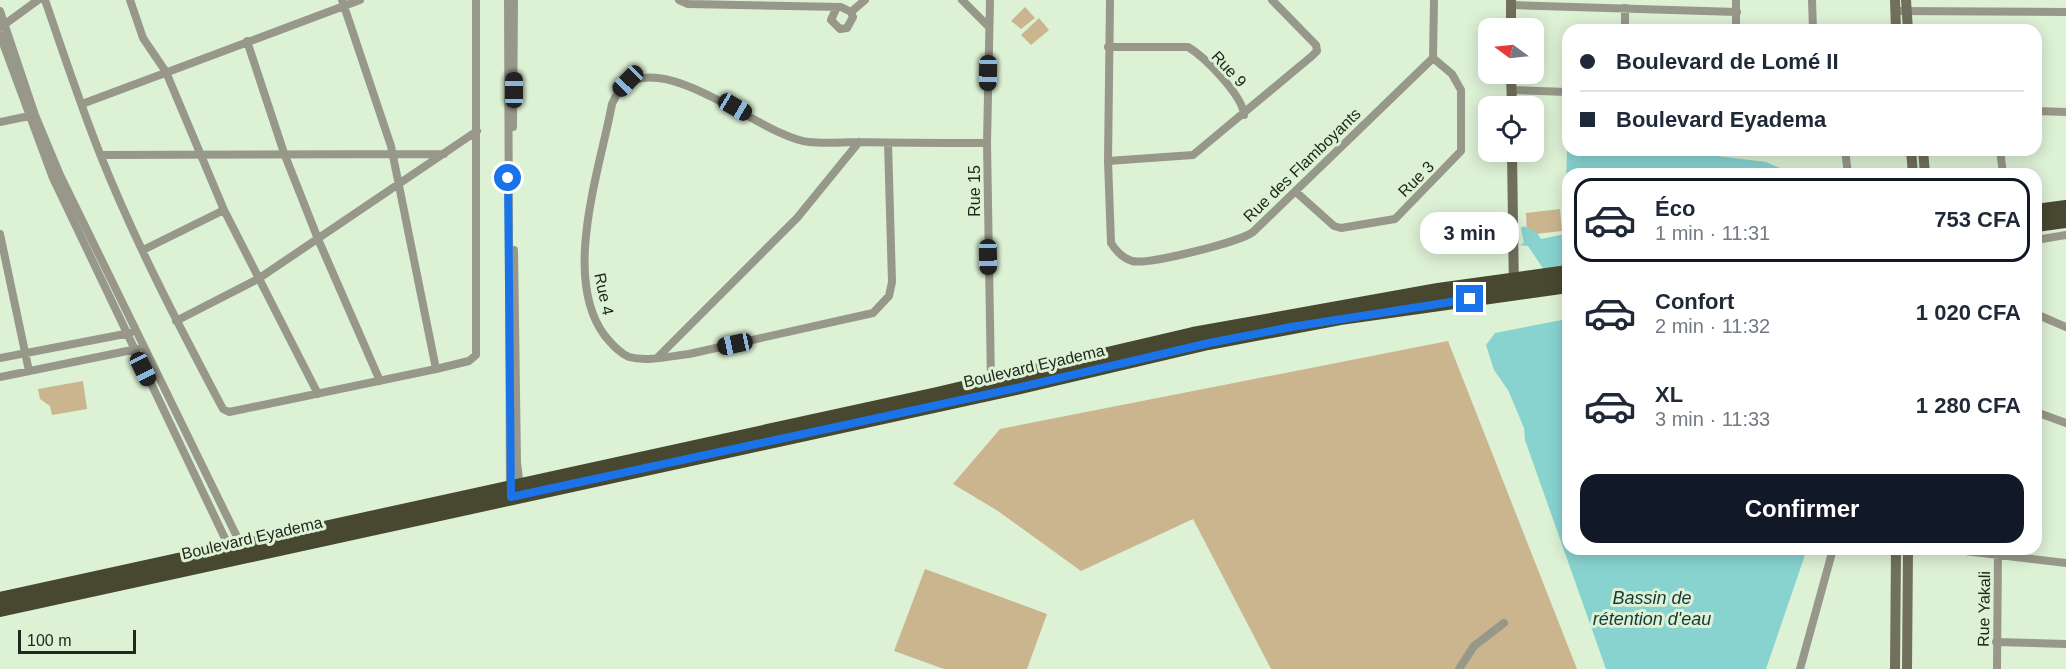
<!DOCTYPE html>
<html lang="fr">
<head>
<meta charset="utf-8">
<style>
  :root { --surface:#fff; --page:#f2f2f3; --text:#1f2937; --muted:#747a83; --line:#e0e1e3; --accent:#111827 }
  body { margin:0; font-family:Arial,sans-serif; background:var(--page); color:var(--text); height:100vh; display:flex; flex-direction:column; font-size:22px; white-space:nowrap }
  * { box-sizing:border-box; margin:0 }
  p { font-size:20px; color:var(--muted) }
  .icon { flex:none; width:33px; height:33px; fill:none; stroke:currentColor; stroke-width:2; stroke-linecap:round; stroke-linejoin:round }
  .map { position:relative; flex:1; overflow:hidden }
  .panel { position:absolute; left:1562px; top:168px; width:480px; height:387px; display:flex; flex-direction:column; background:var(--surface); border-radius:18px; box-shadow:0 3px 15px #0003 }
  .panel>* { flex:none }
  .top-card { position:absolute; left:1562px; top:24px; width:480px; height:132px; border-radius:18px; box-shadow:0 3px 15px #0003; display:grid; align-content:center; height:132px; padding:0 18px; background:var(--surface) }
  .needle { width:39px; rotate:285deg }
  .fabs { position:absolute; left:1478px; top:18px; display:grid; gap:12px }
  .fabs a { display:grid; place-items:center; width:66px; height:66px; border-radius:12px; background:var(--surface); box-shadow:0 3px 15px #0003; font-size:30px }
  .scale { position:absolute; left:18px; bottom:15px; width:118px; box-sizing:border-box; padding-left:6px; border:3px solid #21291e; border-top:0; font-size:16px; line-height:21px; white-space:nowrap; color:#21291e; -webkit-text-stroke:4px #ddf1d5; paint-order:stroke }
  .end { position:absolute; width:27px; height:27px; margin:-14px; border:8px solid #1a73e8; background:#fff; box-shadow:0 0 0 3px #fff }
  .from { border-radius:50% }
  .bubble { position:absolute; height:42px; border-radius:18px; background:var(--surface); box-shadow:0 3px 15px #0003; font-size:20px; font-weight:700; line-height:42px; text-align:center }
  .car { position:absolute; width:18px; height:36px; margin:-18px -9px; border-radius:8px; box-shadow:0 0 4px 2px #0007; background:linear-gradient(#222 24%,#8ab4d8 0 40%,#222 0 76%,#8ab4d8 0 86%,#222 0) }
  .top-card b { display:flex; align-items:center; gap:21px; height:57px; font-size:22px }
  .top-card b+b { border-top:2px solid var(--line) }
  .top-card i { width:15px; height:15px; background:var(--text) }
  ul { padding:10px 0 0; list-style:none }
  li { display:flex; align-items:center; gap:18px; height:84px; margin:0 12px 9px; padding:0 6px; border:3px solid transparent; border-radius:18px }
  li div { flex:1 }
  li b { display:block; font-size:22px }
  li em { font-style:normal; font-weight:700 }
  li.selected { border-color:var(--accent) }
  li>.icon { width:54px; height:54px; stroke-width:1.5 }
  .button { display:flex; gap:12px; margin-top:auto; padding:12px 18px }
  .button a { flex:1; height:69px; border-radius:18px; background:var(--accent); color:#fff; font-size:24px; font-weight:700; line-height:69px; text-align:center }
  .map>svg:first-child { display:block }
  .green { fill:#cbb58f }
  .water { fill:#88d3d0 }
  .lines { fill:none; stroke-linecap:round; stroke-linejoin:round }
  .minor { stroke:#97978a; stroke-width:8 }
  .secondary { stroke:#70705d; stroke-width:10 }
  .trunk { stroke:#484830; stroke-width:14 }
  .route { stroke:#1a73e8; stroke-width:8 }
  .labels { text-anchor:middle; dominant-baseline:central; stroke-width:6; stroke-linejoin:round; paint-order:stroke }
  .street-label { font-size:16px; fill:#21291e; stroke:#ddf1d5 }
  .water-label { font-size:18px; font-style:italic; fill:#153938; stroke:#ddf1d5 }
</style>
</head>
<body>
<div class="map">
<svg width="2066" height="669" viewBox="0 0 2066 669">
  <rect width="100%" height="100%" fill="#ddf1d5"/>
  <path class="green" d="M1025 7 1035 18 1021 29 1011 21Z
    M1039 18 1049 30 1031 45 1021 35Z
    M1560 209 1562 231 1527 235 1526 213Z
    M1448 341 1577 669H1271L1193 519 1081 571 998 511 953 484 1000 429Z
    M83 381 87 409 52 415 50 406 40 399 38 389Z
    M925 569 1047 614 1027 669H944L894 651Z"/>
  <path class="water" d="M1567 149 1693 153 1766 162 1794 174H1568L1567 266 1544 270 1528 246 1520 245 1524 243 1521 228 1524 226 1537 233 1541 239 1565 234Z
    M1567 319 1568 549H1807L1766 669H1606L1525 440 1524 428 1508 390 1494 370 1486 345 1495 333Z"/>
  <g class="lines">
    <path class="minor" d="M45 0C63 52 80 104 100 154 135 242 179 326 223 409L229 412 436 369 469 361 476 355V0
      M130 0 143 38 166 72 224 210 318 394
      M342 0 391 146 436 369
      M508 0 510 490
      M679 0 688 4 841 7 851 12 853 17 847 28 840 29 831 20 836 9
      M962 0 989 27
      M990 0 987 143 991 382
      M1110 0 1108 161 1111 243C1116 251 1123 258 1132 261 1148 265 1240 242 1253 232L1433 58 1434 0
      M1812 0 1813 30
      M1511 5 1737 12
      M0 11 35 115 60 175 242 547
      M1895 11 2066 12
      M851 12 865 0
      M1 27 38 0
      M1625 30V8
      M1736 30V0
      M0 35 53 178 231 551
      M247 41 284 153 318 239 380 381
      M1108 47H1188C1205 57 1243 96 1244 115
      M1512 90 1568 92
      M82 104 360 0
      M2036 111 2066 112
      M0 122 34 115
      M513 127 514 0
      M888 143 892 282 889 296 873 313 689 354C671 356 647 362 629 357 619 353 612 344 605 336 561 278 600 169 612 104 643 28 762 139 809 142 826 144 843 142 859 142 902 143 945 143 987 143
      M1845 150 1848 174
      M2000 150 2003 174
      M101 155 444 154
      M1108 161 1193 155 1312 56 1317 51 1316 45 1272 0
      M1296 192 1334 226 1341 228 1395 219 1461 151V90L1452 74 1433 58
      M0 234 29 371
      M2036 240 2066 235
      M143 250 224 210
      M514 250 517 463 520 487
      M2036 314 2066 327
      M176 321 258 279 477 131
      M658 357 797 218 859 142
      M0 358 130 333
      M0 377 137 349
      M2036 412 2066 423
      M1948 549 2066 563
      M1996 642 2066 644
      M1459 669 1474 646 1504 623
      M1800 669 1833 549
      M1997 669 1998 549"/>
    <path class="secondary" d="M1895 0 1896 30
      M1906 0 1908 30
      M1511 28V0
      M1511 74 1512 106
      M1911 150 1913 174
      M1923 150 1925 174
      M1512 152 1514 293
      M1895 669 1896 549
      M1907 669 1908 549"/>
    <path class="trunk" d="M2036 211 2066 207
      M2036 225 2066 221
      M0 599 937 394 1193 334 1438 290 1568 272
      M0 610 1012 389 1208 343 1340 318 1568 286"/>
  </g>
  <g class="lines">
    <path class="route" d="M508 178 511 497 1012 389 1209 343 1291 327 1470 299"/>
  </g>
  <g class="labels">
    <g class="street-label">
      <text transform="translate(1229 69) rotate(47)">Rue 9</text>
      <text transform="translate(1302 165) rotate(-44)">Rue des Flamboyants</text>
      <text transform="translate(1416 179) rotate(-45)">Rue 3</text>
      <text transform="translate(974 191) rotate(-90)">Rue 15</text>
      <text transform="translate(604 294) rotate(78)">Rue 4</text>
      <text transform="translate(1034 366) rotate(-13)">Boulevard Eyadema</text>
      <text transform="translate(252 538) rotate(-13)">Boulevard Eyadema</text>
      <text transform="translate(1984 609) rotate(-89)">Rue Yakali</text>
    </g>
    <g class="water-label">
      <text x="1652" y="598">Bassin de<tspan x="1652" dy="21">rétention d'eau</tspan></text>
    </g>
  </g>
</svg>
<div class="fabs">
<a><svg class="needle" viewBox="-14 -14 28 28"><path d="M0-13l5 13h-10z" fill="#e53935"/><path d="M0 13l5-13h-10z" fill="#747a83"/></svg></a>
<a><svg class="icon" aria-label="locate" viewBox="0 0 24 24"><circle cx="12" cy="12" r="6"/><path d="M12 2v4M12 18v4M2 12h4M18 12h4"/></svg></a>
</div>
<div class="scale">100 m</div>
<i class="end from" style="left:508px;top:178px"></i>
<i class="end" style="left:1470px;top:299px"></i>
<div class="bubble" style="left:1420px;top:212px;width:99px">3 min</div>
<i class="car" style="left:988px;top:73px;rotate:181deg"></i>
<i class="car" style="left:628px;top:81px;rotate:224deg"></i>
<i class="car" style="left:514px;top:90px;rotate:0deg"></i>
<i class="car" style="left:735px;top:107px;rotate:120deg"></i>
<i class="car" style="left:988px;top:257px;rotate:179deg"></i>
<i class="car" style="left:735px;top:344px;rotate:258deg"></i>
<i class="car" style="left:143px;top:369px;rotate:154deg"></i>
<div class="top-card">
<b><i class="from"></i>Boulevard de Lomé II</b>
<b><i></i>Boulevard Eyadema</b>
</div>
<section class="panel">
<ul>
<li class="selected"><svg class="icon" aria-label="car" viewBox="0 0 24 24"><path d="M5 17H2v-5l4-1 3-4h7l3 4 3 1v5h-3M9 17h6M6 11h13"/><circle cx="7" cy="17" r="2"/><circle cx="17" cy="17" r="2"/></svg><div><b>Éco</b><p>1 min · 11:31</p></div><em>753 CFA</em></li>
<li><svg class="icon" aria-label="car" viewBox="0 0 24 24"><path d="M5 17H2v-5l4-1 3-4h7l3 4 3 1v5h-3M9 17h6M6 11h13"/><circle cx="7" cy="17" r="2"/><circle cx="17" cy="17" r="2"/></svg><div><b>Confort</b><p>2 min · 11:32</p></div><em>1 020 CFA</em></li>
<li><svg class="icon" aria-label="car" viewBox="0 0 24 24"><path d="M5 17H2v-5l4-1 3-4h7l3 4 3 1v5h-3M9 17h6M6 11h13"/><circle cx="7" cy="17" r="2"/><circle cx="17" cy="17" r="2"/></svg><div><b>XL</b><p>3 min · 11:33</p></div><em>1 280 CFA</em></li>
</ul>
<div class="button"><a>Confirmer</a></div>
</section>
</div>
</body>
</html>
